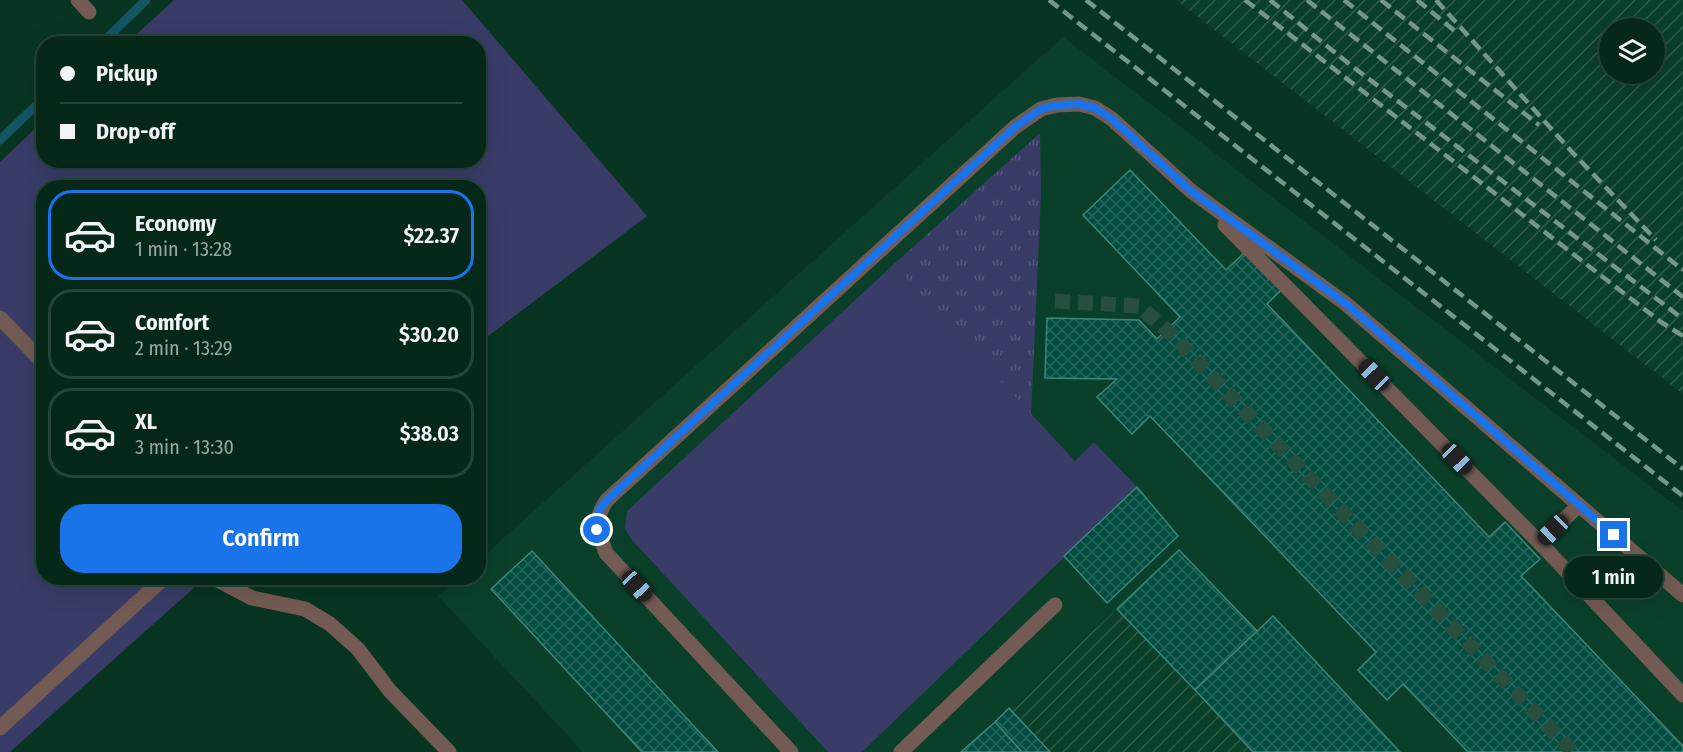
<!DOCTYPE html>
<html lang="en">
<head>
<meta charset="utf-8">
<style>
  :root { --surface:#062819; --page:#0f3022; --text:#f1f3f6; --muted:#98a6a2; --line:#274438; --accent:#1a73e8 }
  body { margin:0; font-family:"Fira Sans Condensed",sans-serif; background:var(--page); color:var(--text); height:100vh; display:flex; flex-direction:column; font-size:22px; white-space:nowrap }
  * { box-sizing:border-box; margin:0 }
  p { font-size:20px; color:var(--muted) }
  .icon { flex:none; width:33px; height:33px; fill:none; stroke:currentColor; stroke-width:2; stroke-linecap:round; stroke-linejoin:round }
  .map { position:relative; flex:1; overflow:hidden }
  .details { position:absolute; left:36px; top:180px; width:450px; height:405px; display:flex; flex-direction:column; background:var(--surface); border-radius:24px; box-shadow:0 6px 24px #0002,0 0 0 2px var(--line) }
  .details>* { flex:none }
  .top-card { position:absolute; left:36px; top:36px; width:450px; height:132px; border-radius:24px; box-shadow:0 6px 24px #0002,0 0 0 2px var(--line); display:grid; align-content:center; height:132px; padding:0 24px; background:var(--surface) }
  .tools { position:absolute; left:1599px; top:18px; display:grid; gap:12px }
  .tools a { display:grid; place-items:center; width:66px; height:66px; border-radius:50%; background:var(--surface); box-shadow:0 6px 24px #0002,0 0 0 2px var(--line); font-size:30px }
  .end { position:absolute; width:27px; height:27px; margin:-14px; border:8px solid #1a73e8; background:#fff; box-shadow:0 0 0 3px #fff }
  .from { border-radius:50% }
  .bubble { position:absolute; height:42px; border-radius:21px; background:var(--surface); box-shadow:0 6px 24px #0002,0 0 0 2px var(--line); font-size:20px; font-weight:600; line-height:42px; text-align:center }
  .car { position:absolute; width:18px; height:36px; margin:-18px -9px; border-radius:8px; box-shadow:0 0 4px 2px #0007; background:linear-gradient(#222 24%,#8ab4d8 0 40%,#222 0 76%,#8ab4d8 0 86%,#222 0) }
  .top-card b { display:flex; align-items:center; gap:21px; height:57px; font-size:22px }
  .top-card b+b { border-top:2px solid var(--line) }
  .top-card i { width:15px; height:15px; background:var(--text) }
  ul { padding:10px 0 0; list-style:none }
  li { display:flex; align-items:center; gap:18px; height:90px; margin:0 12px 9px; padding:0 12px; border:3px solid var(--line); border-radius:24px }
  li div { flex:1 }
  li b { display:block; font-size:22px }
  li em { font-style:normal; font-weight:600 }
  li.on { border-color:var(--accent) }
  li>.icon { width:54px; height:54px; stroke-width:1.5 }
  .primary-button { display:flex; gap:12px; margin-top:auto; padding:12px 24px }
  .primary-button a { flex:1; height:69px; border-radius:24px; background:var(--accent); color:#fff; font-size:24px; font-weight:600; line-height:69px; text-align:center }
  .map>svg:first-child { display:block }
  .built { fill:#0a4029 }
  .industrial { fill:url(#industrial-furrows); fill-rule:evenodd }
  .grass { fill:url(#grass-tufts) }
  .garden { fill:#393c67 }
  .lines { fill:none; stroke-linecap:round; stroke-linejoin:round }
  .stream { stroke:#145566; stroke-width:9 }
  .building { fill:url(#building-cross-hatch); stroke:#3e8678; stroke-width:1.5 }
  .minor-tunnel { stroke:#26503d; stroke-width:15; stroke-dasharray:15 8; stroke-linecap:butt }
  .minor { stroke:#735b53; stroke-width:15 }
  .rail { stroke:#759886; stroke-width:4.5; stroke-dasharray:12 6; stroke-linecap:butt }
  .route { stroke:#1a73e8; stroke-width:8 }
</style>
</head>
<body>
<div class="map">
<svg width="1683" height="752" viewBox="0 0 1683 752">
  <defs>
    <pattern id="industrial-furrows" width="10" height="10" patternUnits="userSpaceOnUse" patternTransform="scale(1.5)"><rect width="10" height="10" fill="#0a4029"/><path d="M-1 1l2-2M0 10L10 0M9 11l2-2" fill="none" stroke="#2d5c47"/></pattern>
    <pattern id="grass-tufts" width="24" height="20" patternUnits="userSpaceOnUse" patternTransform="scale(1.5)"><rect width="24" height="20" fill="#393c67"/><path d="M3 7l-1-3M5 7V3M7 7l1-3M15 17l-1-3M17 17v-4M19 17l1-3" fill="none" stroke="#55587c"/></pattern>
    <pattern id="building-cross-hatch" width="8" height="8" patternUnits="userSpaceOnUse" patternTransform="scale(1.5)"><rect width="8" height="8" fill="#024d42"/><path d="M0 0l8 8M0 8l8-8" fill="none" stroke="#26675d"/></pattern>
  </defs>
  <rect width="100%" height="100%" fill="#083521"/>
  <path class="built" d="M1063 37 1683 511V752H583L438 596 459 578H478L479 560Z"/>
  <path class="industrial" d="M1176 0H1683V394ZM1610 28H1654V74H1610Z
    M1117 609 1252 752H1050L1009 708Z"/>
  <path class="grass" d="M1040 133 1041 194 1031 415 893 265Z"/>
  <path class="garden" d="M174 0H462L647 216 479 343 478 188H44V578H205L10 752H0V162L43 121 44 160H478V44L127 43Z
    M893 265 1075 461 1094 442 1137 487 862 752H828L632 540 625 529 627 511Z"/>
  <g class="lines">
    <path class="stream" d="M101 44 146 0
      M0 140 44 98"/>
  </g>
  <path class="building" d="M1130 170 1226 270 1248 249 1283 288 1267 304 1489 537 1505 522 1540 559 1521 576 1683 746V752H1468L1403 684 1387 700 1358 670 1376 652 1150 416 1132 434 1097 397 1117 379 1045 378 1047 318 1139 320 1157 339 1180 317 1083 215Z
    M1137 487 1178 536 1107 603 1064 556Z
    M1179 550 1257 631 1195 690 1117 609Z
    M532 551 677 708 718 752H642L491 589Z
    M1273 616 1400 752H1253L1195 690Z
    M1009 708 1050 752H1022L995 722Z
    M995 722 1022 752H961Z"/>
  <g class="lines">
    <path class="minor-tunnel" d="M1055 301 1139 306 1173 336 1573 752"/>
    <path class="minor" d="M78 0 89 12
      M1225 225 1540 543 1683 695
      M0 318 44 363
      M1540 543 1579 505
      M214 578 252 598 305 609 330 624 358 649 390 691 449 752
      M0 728 164 578
      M791 752 606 553C598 532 593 519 607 500L1015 127 1041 109 1057 105 1079 104 1095 108 1112 119 1191 191 1345 303 1683 595
      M901 752 1055 605"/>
    <path class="rail" d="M1049 0 1683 496
      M1086 0 1683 469
      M1245 0 1661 322 1683 336
      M1270 0 1348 63 1683 319
      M1307 0 1683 297
      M1344 0 1683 270
      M1381 0 1539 125
      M1417 0 1456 32
      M1436 0 1572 152 1656 240"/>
  </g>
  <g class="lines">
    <path class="route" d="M597 530 599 510 607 500 1015 127 1041 109 1057 105 1079 104 1095 108 1112 119 1191 191 1345 303 1614 535"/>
  </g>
</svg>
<div class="tools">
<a><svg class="icon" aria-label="layers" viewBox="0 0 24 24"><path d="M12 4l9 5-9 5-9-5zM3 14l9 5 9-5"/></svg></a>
</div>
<i class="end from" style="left:597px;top:530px"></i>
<i class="end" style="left:1614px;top:535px"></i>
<div class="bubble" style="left:1564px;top:556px;width:99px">1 min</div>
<i class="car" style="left:1374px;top:375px;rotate:316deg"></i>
<i class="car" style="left:1457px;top:459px;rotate:136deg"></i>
<i class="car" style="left:1553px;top:530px;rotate:226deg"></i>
<i class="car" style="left:637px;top:586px;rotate:137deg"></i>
<div class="top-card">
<b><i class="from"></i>Pickup</b>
<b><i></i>Drop-off</b>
</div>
<section class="details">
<ul>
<li class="on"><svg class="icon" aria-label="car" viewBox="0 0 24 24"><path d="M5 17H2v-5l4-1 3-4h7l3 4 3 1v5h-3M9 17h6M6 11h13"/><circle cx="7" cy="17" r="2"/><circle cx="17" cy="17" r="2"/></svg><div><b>Economy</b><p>1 min · 13:28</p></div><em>$22.37</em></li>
<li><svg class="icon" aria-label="car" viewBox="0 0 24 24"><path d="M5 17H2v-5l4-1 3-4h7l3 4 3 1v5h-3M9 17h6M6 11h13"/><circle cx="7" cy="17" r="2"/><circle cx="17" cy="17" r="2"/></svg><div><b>Comfort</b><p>2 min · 13:29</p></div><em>$30.20</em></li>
<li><svg class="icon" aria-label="car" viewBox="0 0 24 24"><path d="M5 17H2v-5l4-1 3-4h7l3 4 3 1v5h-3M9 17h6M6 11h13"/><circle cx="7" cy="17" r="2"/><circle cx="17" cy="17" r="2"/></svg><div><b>XL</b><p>3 min · 13:30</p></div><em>$38.03</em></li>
</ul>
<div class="primary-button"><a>Confirm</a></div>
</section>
</div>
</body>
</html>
